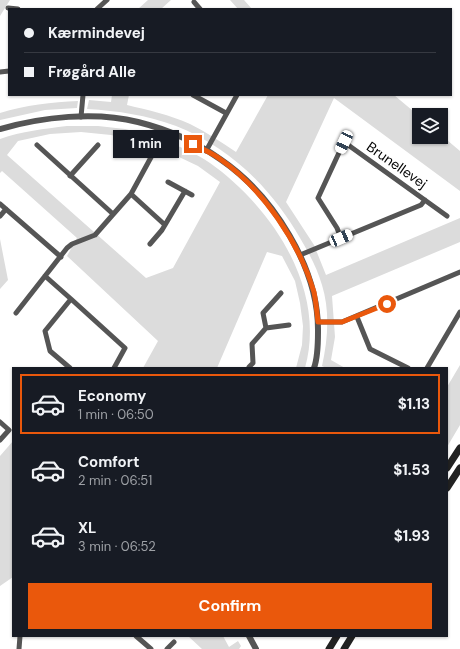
<!DOCTYPE html>
<html lang="en">
<head>
<meta charset="utf-8">
<style>
  :root { --surface:#171b24; --page:#20242c; --text:#f1f3f6; --muted:#9ea1a6; --line:#363941; --accent:#ea580c }
  body { margin:0; font-family:"DM Sans",sans-serif; background:var(--page); color:var(--text); height:100vh; display:flex; flex-direction:column; font-size:15px; white-space:nowrap }
  * { box-sizing:border-box; margin:0 }
  p { font-size:13px; color:var(--muted) }
  .icon { flex:none; width:22px; height:22px; fill:none; stroke:currentColor; stroke-width:2; stroke-linecap:round; stroke-linejoin:round }
  .map { position:relative; flex:1; overflow:hidden }
  .side { position:absolute; left:12px; top:367px; width:436px; height:270px; display:flex; flex-direction:column; background:var(--surface); border-radius:0px; box-shadow:0 1px 3px #0004 }
  .side>* { flex:none }
  .guide { position:absolute; left:8px; top:8px; width:444px; height:88px; border-radius:0px; box-shadow:0 1px 3px #0004; display:grid; align-content:center; height:88px; padding:0 16px; background:var(--surface) }
  .controls { position:absolute; left:412px; top:108px; display:grid; gap:8px }
  .controls a { display:grid; place-items:center; width:36px; height:36px; border-radius:0px; background:var(--surface); box-shadow:0 1px 3px #0004; font-size:20px }
  .end { position:absolute; width:18px; height:18px; margin:-9px; border:5px solid #ea580c; background:#fff; box-shadow:0 0 0 2px #fff }
  .from { border-radius:50% }
  .bubble { position:absolute; height:28px; border-radius:0px; background:var(--surface); box-shadow:0 1px 3px #0004; font-size:13px; font-weight:700; line-height:28px; text-align:center }
  .car { position:absolute; width:12px; height:24px; margin:-12px -6px; border-radius:5px; box-shadow:0 0 3px 1px #0007; background:linear-gradient(#fff 24%,#345 0 40%,#fff 0 76%,#345 0 86%,#fff 0) }
  .guide b { display:flex; align-items:center; gap:14px; height:38px; font-size:15px }
  .guide b+b { border-top:1px solid var(--line) }
  .guide i { width:10px; height:10px; background:var(--text) }
  ul { padding:7px 0 0; list-style:none }
  li { display:flex; align-items:center; gap:12px; height:60px; margin:0 8px 6px; padding:0 8px; border:2px solid transparent; border-radius:0px }
  li div { flex:1 }
  li b { display:block; font-size:15px }
  li em { font-style:normal; font-weight:700 }
  li.selected { border-color:var(--accent) }
  li>.icon { width:36px; height:36px; stroke-width:1.5 }
  .action { display:flex; gap:8px; margin-top:auto; padding:8px 16px }
  .action a { flex:1; height:46px; border-radius:0px; background:var(--accent); color:#fff; font-size:16px; font-weight:700; line-height:46px; text-align:center }
  .map>svg:first-child { display:block }
  .green { fill:#dcdcdc }
  .lines { fill:none; stroke-linecap:round; stroke-linejoin:round }
  .minor { stroke:#555; stroke-width:5 }
  .tertiary { stroke:#555; stroke-width:6 }
  .secondary { stroke:#222; stroke-width:7 }
  .route { stroke:#ea580c; stroke-width:5 }
  .labels { text-anchor:middle; dominant-baseline:central; stroke-width:3; stroke-linejoin:round; paint-order:stroke }
  .street-label { font-size:14px; fill:#000; stroke:#fff }
</style>
</head>
<body>
<div class="map">
<svg width="460" height="649" viewBox="0 0 460 649">
  <rect width="100%" height="100%" fill="#fff"/>
  <path class="green" d="M0 0H10L0 16Z
    M148 0H171L161 9H138Z
    M230 0H244L252 9H238Z
    M112 95H129L127 105C148 110 170 115 190 124 206 132 221 142 236 152L268 95H394L419 116V137H441V135L460 151V191L334 98 286 202 314 245 326 275 460 218V242L332 296 335 337 331 360 345 368H326L322 366C328 339 330 311 322 285 317 268 309 253 300 238 272 189 230 147 176 126 146 115 119 111 87 109L89 100 111 102Z
    M78 101 77 108 45 110 0 120V113C25 105 52 102 78 101Z
    M67 126H98L125 129 154 136 152 145 111 135 81 132 50 134 18 141 7 155 146 278 173 268 220 182 198 166 160 148 164 140C180 147 196 153 210 163 272 207 327 289 305 368H296L302 345 303 326 300 303 295 281 282 256 267 252 217 368H143L158 341 67 256 77 238 2 171 0 173V139C22 131 44 129 67 126Z
    M0 239 8 280 0 289Z
    M460 365V425L447 447V387Z
    M13 441V577L0 586V456Z
    M188 636H223L229 647 238 641 241 646 239 649H202Z"/>
  <g class="lines">
    <path class="minor" d="M194 2 200 9
      M8 8 18 9
      M97 9 107 0
      M0 72 9 71
      M193 95 226 113
      M81 117 83 95
      M37 145 113 214
      M206 151 237 95
      M70 176 98 145
      M168 182 192 195
      M131 194 165 225
      M0 204 61 257
      M0 216 6 209
      M341 238 337 228 318 198 344 142 447 216
      M150 244 162 230 185 191
      M300 255 421 205 425 200
      M45 276 71 299 45 331 50 351 70 368
      M71 299 125 348 114 368
      M16 313 67 248 72 244 95 235 131 194 155 150 162 130
      M357 317 370 349 408 368
      M318 322H342L460 272
      M266 328 263 313 281 293
      M249 367 253 363 252 344 266 328 289 325
      M427 368 460 312
      M0 422 9 430 0 440
      M136 636 151 649
      M19 649 20 636
      M167 649 174 642"/>
    <path class="tertiary" d="M0 129C42 117 95 111 138 122 166 129 196 142 220 159 273 195 319 268 318 332 318 344 318 357 314 368
      M249 636 256 649"/>
    <path class="secondary" d="M447 468 460 448
      M447 488 460 468
      M329 649 337 636
      M344 649 352 636"/>
  </g>
  <g class="lines">
    <path class="route" d="M193 144C202 149 212 153 220 159 263 189 299 242 314 292 316 302 317 312 318 322H342L387 304"/>
  </g>
  <g class="labels">
    <g class="street-label">
      <text transform="translate(397 165) rotate(35)">Brunellevej</text>
    </g>
  </g>
</svg>
<div class="controls">
<a><svg class="icon" aria-label="layers" viewBox="0 0 24 24"><path d="M12 4l9 5-9 5-9-5zM3 14l9 5 9-5"/></svg></a>
</div>
<i class="end from" style="left:387px;top:304px"></i>
<i class="end" style="left:193px;top:144px"></i>
<div class="bubble" style="left:113px;top:130px;width:66px">1 min</div>
<i class="car" style="left:344px;top:142px;rotate:205deg"></i>
<i class="car" style="left:341px;top:238px;rotate:67deg"></i>
<div class="guide">
<b><i class="from"></i>Kærmindevej</b>
<b><i></i>Frøgård Alle</b>
</div>
<section class="side">
<ul>
<li class="selected"><svg class="icon" aria-label="car" viewBox="0 0 24 24"><path d="M5 17H2v-5l4-1 3-4h7l3 4 3 1v5h-3M9 17h6M6 11h13"/><circle cx="7" cy="17" r="2"/><circle cx="17" cy="17" r="2"/></svg><div><b>Economy</b><p>1 min · 06:50</p></div><em>$1.13</em></li>
<li><svg class="icon" aria-label="car" viewBox="0 0 24 24"><path d="M5 17H2v-5l4-1 3-4h7l3 4 3 1v5h-3M9 17h6M6 11h13"/><circle cx="7" cy="17" r="2"/><circle cx="17" cy="17" r="2"/></svg><div><b>Comfort</b><p>2 min · 06:51</p></div><em>$1.53</em></li>
<li><svg class="icon" aria-label="car" viewBox="0 0 24 24"><path d="M5 17H2v-5l4-1 3-4h7l3 4 3 1v5h-3M9 17h6M6 11h13"/><circle cx="7" cy="17" r="2"/><circle cx="17" cy="17" r="2"/></svg><div><b>XL</b><p>3 min · 06:52</p></div><em>$1.93</em></li>
</ul>
<div class="action"><a>Confirm</a></div>
</section>
</div>
</body>
</html>
